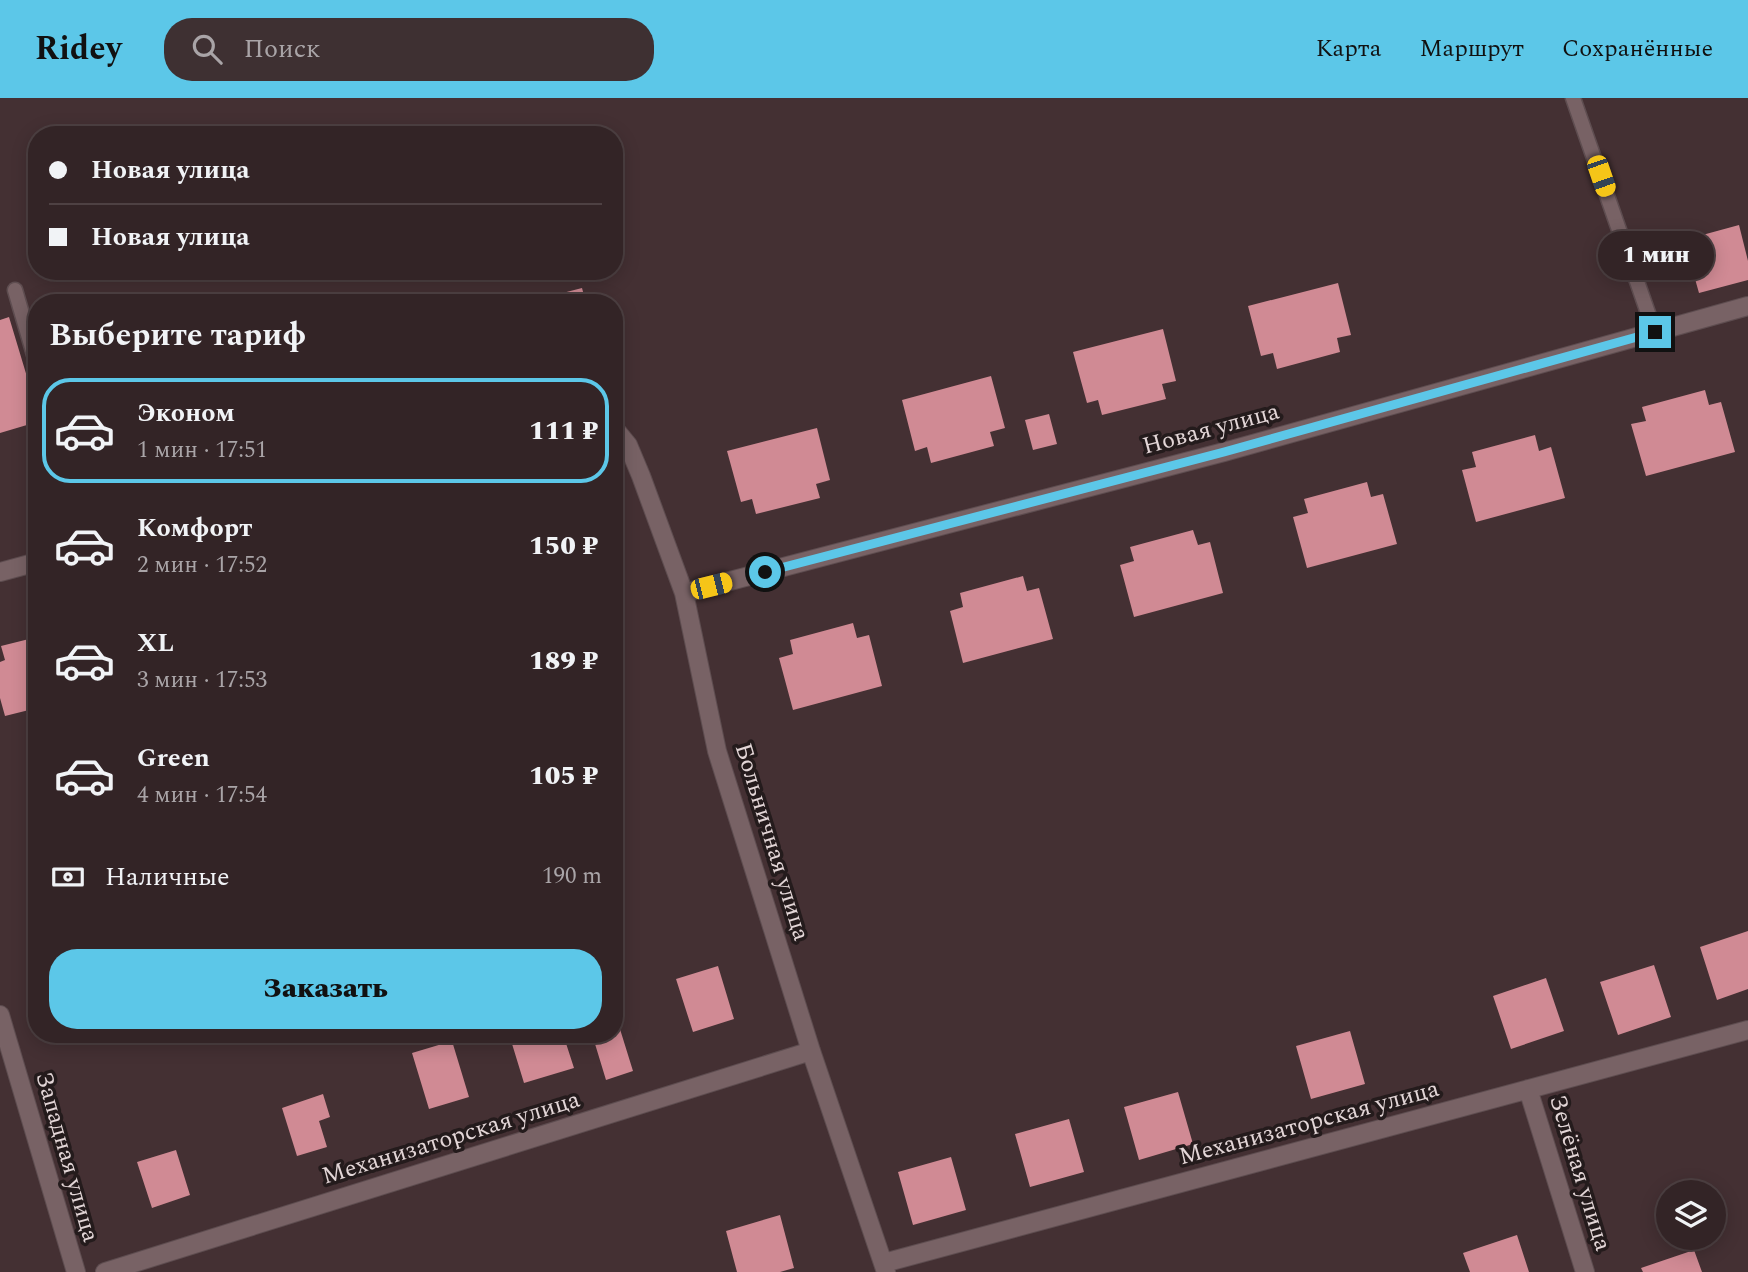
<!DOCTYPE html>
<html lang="ru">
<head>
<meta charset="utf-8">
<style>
  :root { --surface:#332426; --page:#3e3032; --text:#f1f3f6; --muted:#a9a4a7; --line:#4e4143; --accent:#5cc7e8 }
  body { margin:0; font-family:Spectral,serif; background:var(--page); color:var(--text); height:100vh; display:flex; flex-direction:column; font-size:26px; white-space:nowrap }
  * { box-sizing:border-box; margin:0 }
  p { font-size:23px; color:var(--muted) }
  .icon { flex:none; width:38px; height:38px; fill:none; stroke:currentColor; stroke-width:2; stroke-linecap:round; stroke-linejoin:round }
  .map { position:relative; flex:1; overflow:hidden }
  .side { position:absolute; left:28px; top:196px; width:595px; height:749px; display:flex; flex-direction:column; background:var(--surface); border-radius:28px; box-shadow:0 4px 18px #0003,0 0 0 2px var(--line) }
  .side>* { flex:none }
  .banner { position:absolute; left:28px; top:28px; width:595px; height:154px; border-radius:28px; box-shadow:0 4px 18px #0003,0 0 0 2px var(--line); display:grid; align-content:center; height:154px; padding:0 21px; background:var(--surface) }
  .buttons { position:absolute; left:1656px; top:1082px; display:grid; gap:14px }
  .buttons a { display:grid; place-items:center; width:70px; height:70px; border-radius:50%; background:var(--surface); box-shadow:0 4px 18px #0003,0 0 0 2px var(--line); font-size:35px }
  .end { position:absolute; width:32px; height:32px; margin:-16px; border:9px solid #5cc7e8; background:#111; box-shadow:0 0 0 4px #111 }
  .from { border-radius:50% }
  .bubble { position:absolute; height:49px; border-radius:24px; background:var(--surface); box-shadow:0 4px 18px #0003,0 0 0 2px var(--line); font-size:23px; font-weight:800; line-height:49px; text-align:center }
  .car { position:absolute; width:21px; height:42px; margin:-21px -10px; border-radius:9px; box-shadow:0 0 5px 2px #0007; background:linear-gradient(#f5c518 24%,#345 0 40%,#f5c518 0 76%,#345 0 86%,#f5c518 0) }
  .banner b { display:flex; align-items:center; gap:24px; height:66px; font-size:26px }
  .banner b+b { border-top:2px solid var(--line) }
  .banner i { width:18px; height:18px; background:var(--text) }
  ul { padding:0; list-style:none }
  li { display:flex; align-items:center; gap:21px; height:105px; margin:0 14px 10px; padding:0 7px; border:4px solid transparent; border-radius:28px }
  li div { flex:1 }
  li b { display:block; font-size:26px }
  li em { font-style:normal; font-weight:800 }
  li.current { border-color:var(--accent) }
  li>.icon { width:63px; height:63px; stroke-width:1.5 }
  h2 { padding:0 21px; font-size:32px; line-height:84px }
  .pay { display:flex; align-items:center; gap:18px; height:77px; padding:0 21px; font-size:26px }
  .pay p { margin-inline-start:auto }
  .cta { display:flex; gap:14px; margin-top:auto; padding:14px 21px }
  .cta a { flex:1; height:80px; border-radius:28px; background:var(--accent); color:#111; font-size:28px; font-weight:800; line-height:80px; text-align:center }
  header { display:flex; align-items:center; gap:42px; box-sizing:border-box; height:98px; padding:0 35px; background:var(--accent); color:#111 }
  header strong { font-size:33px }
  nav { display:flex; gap:38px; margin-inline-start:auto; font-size:24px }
  .search { width:490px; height:63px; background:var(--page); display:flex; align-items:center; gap:18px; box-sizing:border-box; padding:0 24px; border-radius:28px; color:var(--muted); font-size:26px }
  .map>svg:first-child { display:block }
  .building { fill:#d08a94 }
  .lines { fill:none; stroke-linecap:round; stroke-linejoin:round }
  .service-casing { stroke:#5e4d50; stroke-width:17 }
  .minor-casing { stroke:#5e4d50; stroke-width:20 }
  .service { stroke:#786265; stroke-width:14 }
  .minor { stroke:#786265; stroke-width:18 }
  .route { stroke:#5cc7e8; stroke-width:9 }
  .labels { text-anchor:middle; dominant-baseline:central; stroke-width:7; stroke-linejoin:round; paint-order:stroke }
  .street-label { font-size:24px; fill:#e3d6d7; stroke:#241b1c }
</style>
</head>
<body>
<header>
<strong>Ridey</strong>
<div class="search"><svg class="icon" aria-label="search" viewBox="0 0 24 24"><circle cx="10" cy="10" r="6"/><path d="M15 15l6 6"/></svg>Поиск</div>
<nav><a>Карта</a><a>Маршрут</a><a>Сохранённые</a></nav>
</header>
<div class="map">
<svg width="1748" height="1174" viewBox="0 0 1748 1174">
  <rect width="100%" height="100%" fill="#443033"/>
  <path class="building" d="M1739 127 1748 163V182L1699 195 1684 142Z
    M1338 185 1351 237 1337 240 1340 254 1277 271 1273 255 1261 258 1248 208Z
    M582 190 586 205H548L547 199Z
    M504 194 507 205H468V204Z
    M9 219 37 312V324L0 335V222Z
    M1163 231 1176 283 1162 286 1166 301 1102 317 1098 302 1087 305 1073 254Z
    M991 278 1005 330 990 334 994 348 931 365 927 349 915 353 902 302Z
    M1705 292 1709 307 1721 304 1735 354 1646 378 1631 326 1646 323 1642 309Z
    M1049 316 1057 346 1033 352 1025 322Z
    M817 330 830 382 816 386 820 400 756 416 752 401 741 404 727 353Z
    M1535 337 1539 353 1551 349 1565 400 1476 424 1462 372 1476 369 1472 354Z
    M1367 384 1371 399 1383 396 1397 446 1307 470 1293 419 1308 415 1304 401Z
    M1193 432 1198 447 1210 444 1223 495 1134 519 1120 467 1134 463 1130 449Z
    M1023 478 1027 493 1039 490 1053 541 963 565 950 513 963 509 960 495Z
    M853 525 857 540 869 537 882 588 793 612 779 560 793 556 790 542Z
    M37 539V610L5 618 0 600V564L5 562 1 548Z
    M1748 833V891L1717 902 1700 849Z
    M1654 867 1671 919 1618 937 1600 884Z
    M718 868 734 921 693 934 676 881Z
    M1546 880 1564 933 1511 951 1493 898Z
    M615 915 633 973 606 982 592 936H614Z
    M1350 933 1365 986 1311 1001 1296 948Z
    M509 936H563L574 970 524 985Z
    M452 943 469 999 429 1011 412 955Z
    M1178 994 1193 1046 1139 1062 1124 1009Z
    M323 996 330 1019 319 1023 327 1049 297 1058 282 1010Z
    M1069 1021 1084 1074 1030 1089 1015 1036Z
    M176 1052 190 1097 152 1110 137 1064Z
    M951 1059 966 1112 913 1127 898 1074Z
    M780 1117 794 1170 780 1174H737L726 1133Z
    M1517 1137 1529 1174H1470L1463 1155Z
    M1694 1152 1702 1174H1643L1641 1170Z"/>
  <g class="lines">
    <g class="service-casing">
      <path id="service" d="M1573 0 1655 235
        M15 192 37 267"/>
    </g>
    <g class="minor-casing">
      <path id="minor" d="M614 330 628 347 641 378 684 495 717 653 811 953 886 1174
        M0 474 37 464
        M684 495 1224 354 1748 208
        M0 917 76 1174
        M1528 991 1585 1174
        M884 1165 1748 932
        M105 1174 811 953"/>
    </g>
    <use href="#service" class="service"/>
    <use href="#minor" class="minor"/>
  </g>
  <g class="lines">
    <path class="route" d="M765 474 1224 354 1655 234"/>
  </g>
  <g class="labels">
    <g class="street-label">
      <text transform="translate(1211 331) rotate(-15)">Новая улица</text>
      <text transform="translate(772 744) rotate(73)">Больничная улица</text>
      <text transform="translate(1309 1025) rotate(-15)">Механизаторская улица</text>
      <text transform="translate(451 1040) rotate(-17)">Механизаторская улица</text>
      <text transform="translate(67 1059) rotate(74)">Западная улица</text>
      <text transform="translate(1580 1075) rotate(73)">Зелёная улица</text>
    </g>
  </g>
</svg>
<div class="buttons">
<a><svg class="icon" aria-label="layers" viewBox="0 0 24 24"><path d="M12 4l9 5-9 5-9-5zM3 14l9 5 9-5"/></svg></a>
</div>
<i class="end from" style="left:765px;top:474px"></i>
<i class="end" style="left:1655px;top:234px"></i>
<div class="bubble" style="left:1598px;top:133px;width:116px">1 мин</div>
<i class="car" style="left:1601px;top:78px;rotate:161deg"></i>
<i class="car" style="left:711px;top:488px;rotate:76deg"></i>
<div class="banner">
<b><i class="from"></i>Новая улица</b>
<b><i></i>Новая улица</b>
</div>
<section class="side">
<h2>Выберите тариф</h2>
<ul>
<li class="current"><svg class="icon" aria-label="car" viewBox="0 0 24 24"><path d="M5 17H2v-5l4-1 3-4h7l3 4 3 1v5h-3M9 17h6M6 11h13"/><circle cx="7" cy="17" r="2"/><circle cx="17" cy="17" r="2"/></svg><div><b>Эконом</b><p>1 мин · 17:51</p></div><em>111 ₽</em></li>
<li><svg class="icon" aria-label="car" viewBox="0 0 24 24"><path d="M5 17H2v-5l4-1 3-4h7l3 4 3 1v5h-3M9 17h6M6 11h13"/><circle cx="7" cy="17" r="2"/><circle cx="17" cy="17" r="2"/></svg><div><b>Комфорт</b><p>2 мин · 17:52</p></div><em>150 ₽</em></li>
<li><svg class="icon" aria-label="car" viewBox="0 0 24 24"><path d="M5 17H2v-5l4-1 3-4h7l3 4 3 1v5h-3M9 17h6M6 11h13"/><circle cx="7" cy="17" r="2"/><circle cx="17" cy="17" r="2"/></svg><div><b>XL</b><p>3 мин · 17:53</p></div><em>189 ₽</em></li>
<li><svg class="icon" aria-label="car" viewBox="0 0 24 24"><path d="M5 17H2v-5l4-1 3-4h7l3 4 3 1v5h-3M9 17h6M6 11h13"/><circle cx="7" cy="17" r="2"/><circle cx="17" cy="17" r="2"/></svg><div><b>Green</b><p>4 мин · 17:54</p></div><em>105 ₽</em></li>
</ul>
<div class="pay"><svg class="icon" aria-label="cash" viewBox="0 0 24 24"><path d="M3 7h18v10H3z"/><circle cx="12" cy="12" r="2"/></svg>Наличные<p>190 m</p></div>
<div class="cta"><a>Заказать</a></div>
</section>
</div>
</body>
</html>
